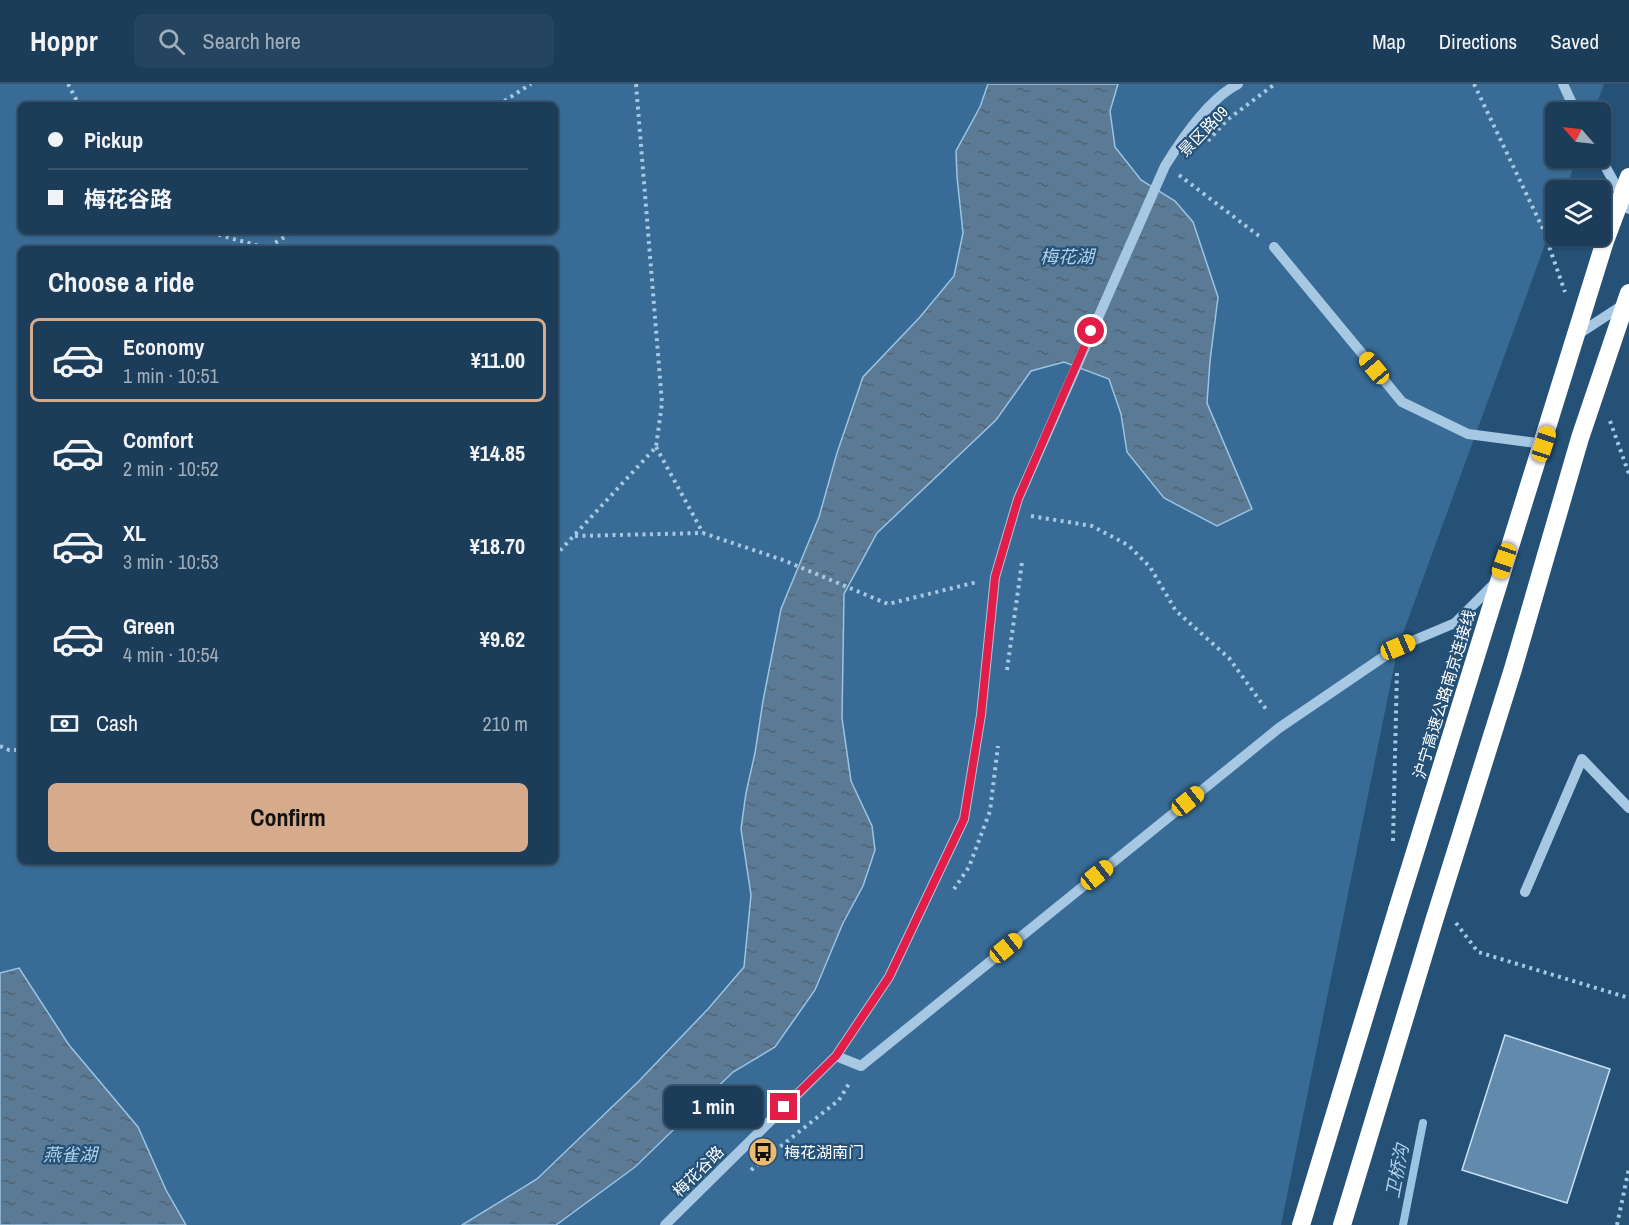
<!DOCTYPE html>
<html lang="en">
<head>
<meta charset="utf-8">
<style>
  :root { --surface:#1c3d59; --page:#25445f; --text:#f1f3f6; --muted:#a0aeba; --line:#3a566f; --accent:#d6ab8b }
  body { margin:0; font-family:"Archivo Narrow","Noto Sans SC",sans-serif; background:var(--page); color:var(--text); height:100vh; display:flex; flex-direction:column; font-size:22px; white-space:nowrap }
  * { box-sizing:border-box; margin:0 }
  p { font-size:20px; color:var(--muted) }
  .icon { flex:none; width:33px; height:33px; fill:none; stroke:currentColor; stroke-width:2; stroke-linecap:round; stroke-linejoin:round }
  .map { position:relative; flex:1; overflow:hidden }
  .details { position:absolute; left:18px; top:162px; width:540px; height:618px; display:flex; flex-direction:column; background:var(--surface); border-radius:9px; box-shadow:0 2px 4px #0004,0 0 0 2px var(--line) }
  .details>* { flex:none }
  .top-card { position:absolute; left:18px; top:18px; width:540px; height:132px; border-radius:9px; box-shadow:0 2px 4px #0004,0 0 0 2px var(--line); display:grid; align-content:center; height:132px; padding:0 30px; background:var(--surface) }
  .needle { width:39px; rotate:298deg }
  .fabs { position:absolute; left:1545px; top:18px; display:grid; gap:12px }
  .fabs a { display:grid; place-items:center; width:66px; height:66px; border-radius:9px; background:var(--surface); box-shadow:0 2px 4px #0004,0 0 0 2px var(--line); font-size:30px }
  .end { position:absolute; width:27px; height:27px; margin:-14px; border:8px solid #e11d48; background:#fff; box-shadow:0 0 0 3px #fff }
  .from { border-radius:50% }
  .bubble { position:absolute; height:42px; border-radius:9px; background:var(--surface); box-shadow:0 2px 4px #0004,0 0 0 2px var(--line); font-size:20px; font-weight:700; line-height:42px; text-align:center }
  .car { position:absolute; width:18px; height:36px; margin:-18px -9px; border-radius:8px; box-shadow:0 0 4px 2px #0007; background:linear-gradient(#f5c518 24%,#345 0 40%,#f5c518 0 76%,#345 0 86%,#f5c518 0) }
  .top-card b { display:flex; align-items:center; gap:21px; height:57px; font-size:22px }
  .top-card b+b { border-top:2px solid var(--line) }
  .top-card i { width:15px; height:15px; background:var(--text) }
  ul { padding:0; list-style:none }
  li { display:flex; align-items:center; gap:18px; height:84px; margin:0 12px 9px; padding:0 18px; border:3px solid transparent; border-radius:9px }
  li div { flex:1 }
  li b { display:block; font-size:22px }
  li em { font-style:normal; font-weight:700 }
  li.current { border-color:var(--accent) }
  li>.icon { width:54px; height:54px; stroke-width:1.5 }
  h2 { padding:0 30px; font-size:27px; line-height:72px }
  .pay { display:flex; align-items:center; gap:15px; height:66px; padding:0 30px; font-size:22px }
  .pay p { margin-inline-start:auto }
  .primary-button { display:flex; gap:12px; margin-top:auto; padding:12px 30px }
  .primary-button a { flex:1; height:69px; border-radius:9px; background:var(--accent); color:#111; font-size:24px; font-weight:700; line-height:69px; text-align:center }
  header { display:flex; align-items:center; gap:36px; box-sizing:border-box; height:84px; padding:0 30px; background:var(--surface); border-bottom:2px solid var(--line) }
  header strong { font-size:28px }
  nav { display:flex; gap:33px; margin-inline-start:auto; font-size:21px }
  .search { width:420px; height:54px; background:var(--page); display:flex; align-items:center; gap:15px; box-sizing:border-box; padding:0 21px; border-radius:9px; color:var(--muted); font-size:22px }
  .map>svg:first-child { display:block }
  .green { fill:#386b95; fill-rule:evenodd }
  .water { fill:url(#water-ripples); stroke:#9ac4e4; stroke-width:1.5 }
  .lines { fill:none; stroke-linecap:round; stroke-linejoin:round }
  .stream { stroke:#9ac4e4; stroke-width:8 }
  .building { fill:#618aac; stroke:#c8e0f3; stroke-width:1.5 }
  .path { stroke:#a6c8e3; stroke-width:4; stroke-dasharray:3 4.5; stroke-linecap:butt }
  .minor { stroke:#a6c8e3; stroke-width:10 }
  .highway { stroke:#fff; stroke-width:18 }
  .highway-bridge { stroke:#fff; stroke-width:18 }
  .route { stroke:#e11d48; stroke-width:8 }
  .labels { text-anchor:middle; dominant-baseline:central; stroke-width:4.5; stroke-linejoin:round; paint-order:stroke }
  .street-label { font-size:16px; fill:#fff; stroke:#255177 }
  .poi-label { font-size:16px; fill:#fff; stroke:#255177; text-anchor:start }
  .water-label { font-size:18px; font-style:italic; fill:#b1d1eb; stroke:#255177 }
</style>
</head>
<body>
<header>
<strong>Hoppr</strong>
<div class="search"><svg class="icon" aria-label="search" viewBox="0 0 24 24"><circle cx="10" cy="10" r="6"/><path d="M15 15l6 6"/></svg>Search here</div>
<nav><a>Map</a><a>Directions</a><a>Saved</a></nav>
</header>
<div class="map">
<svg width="1629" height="1141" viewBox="0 0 1629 1141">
  <defs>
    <pattern id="water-ripples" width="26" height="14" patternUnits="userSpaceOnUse" patternTransform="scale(1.5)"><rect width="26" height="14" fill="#5a7a96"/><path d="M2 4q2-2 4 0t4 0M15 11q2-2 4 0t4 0" fill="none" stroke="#536371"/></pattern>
  </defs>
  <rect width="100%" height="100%" fill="#255177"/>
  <path class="green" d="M0 0H1604L1594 28H1556V74H1577L1565 106H1556L1555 133 1398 563 1281 1141H0ZM21 21H555V147H21ZM21 165H555V777H21Z"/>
  <path class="water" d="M988 0H1118L1110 27 1115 63 1141 96 1175 117 1193 138 1218 213 1210 277 1207 319 1252 425 1217 442 1164 414 1127 368 1121 330 1109 295 1064 278 1031 287 996 336 877 449 844 510 842 634 851 697 872 742 875 766 863 802 843 839 815 906 775 963 733 988 635 1083 556 1141H462L537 1095 638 998 708 925 744 883 751 811 741 745 746 709 755 669 763 617 781 525 819 433 837 369 863 293 920 233 954 192 963 149 957 93 956 67 980 23Z
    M19 884 69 961 138 1043 166 1106 186 1141H0V889Z"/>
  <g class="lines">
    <path class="stream" d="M1403 1141 1423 1039"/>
  </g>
  <path class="building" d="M1505 951 1610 985 1567 1119 1462 1086Z"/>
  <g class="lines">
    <path class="path" d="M68 0 79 21
      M1474 0 1543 145 1565 208
      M498 21 531 0
      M1208 57 1227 36 1275 0
      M1179 91 1259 152
      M204 147 267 164 294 147
      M1610 337 1629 390
      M656 363 703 449
      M1031 432 1092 442 1128 461 1150 483 1176 527 1229 574 1268 628
      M575 452 703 449 783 476 888 520 977 498
      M555 472 656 363 662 319 636 0
      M1007 586 1022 478
      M0 662 9 666H21
      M1393 757 1397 587
      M954 805 969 783 990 727 998 662
      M1456 839 1478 868 1629 914
      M751 1086 839 1016 850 998
      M1617 1141 1629 1084"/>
    <path class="minor" d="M1563 0 1576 28
      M1600 73 1629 125
      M1274 163 1402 318 1468 350 1544 360
      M1578 254 1580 249 1626 219
      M1525 808 1582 675 1629 724
      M836 972 861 982 1279 644 1398 563 1455 539 1496 498
      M665 1141 836 972 889 893 964 735 981 631 995 493 1018 415 1165 82C1181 56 1210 14 1238 0"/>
    <path class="highway" d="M1301 1141 1397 826"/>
    <path class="highway-bridge" d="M1397 826 1605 157 1629 93
      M1342 1141 1434 837 1513 585 1580 354 1629 209"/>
  </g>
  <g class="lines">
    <path class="route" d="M784 1023 836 972 889 893 964 735 981 631 995 493 1018 415 1091 247"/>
  </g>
  <defs>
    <g id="bus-disc" transform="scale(1.5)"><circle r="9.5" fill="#ecba6b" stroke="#255177"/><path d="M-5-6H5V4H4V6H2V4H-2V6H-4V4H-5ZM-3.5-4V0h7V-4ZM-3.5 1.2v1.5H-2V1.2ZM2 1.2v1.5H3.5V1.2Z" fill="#111"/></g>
  </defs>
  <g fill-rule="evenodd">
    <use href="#bus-disc" x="763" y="1068"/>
  </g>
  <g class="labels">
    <g class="street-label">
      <text transform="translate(1203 47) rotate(-46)">景区路09</text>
      <text transform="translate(1444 610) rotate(-73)">沪宁高速公路南京连接线</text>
      <text transform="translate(698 1087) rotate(-45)">梅花谷路</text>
    </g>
    <g class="poi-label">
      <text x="784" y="1068">梅花湖南门</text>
    </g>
    <g class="water-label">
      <text x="1067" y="172">梅花湖</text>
      <text x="70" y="1070">燕雀湖</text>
      <text transform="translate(1397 1087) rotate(-79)">卫桥沟</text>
    </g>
  </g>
</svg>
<div class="fabs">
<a><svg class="needle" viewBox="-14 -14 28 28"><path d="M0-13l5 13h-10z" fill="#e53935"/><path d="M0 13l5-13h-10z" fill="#a0aeba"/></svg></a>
<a><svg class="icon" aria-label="layers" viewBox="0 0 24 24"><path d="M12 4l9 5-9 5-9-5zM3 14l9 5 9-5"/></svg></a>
</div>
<i class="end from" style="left:1091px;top:247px"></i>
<i class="end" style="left:784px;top:1023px"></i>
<div class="bubble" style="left:664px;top:1002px;width:99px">1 min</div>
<i class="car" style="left:1374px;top:284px;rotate:320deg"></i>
<i class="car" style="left:1544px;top:360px;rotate:18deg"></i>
<i class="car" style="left:1504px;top:477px;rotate:199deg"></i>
<i class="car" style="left:1398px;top:563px;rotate:67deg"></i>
<i class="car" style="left:1188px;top:717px;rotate:51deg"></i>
<i class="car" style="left:1097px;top:791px;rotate:51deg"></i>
<i class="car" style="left:1006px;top:864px;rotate:51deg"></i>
<div class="top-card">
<b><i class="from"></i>Pickup</b>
<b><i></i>梅花谷路</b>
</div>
<section class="details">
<h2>Choose a ride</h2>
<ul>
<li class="current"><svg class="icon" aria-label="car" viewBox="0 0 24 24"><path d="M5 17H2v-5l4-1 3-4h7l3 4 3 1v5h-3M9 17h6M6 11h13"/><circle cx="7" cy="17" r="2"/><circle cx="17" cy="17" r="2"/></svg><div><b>Economy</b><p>1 min · 10:51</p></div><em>¥11.00</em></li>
<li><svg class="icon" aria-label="car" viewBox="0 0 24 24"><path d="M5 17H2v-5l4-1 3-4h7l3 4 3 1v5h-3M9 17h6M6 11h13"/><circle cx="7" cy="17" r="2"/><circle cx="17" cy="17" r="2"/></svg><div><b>Comfort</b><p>2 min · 10:52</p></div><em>¥14.85</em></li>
<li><svg class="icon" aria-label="car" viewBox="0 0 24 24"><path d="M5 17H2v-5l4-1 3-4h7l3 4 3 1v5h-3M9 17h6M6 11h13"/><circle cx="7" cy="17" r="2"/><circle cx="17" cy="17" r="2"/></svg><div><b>XL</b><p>3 min · 10:53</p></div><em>¥18.70</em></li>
<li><svg class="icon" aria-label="car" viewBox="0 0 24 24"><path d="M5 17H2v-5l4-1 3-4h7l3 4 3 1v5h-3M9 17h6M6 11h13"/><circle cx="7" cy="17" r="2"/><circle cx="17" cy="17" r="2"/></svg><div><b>Green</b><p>4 min · 10:54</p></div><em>¥9.62</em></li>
</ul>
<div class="pay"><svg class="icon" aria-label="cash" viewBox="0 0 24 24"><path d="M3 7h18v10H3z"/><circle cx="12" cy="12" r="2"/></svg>Cash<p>210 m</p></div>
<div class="primary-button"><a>Confirm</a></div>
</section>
</div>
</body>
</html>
